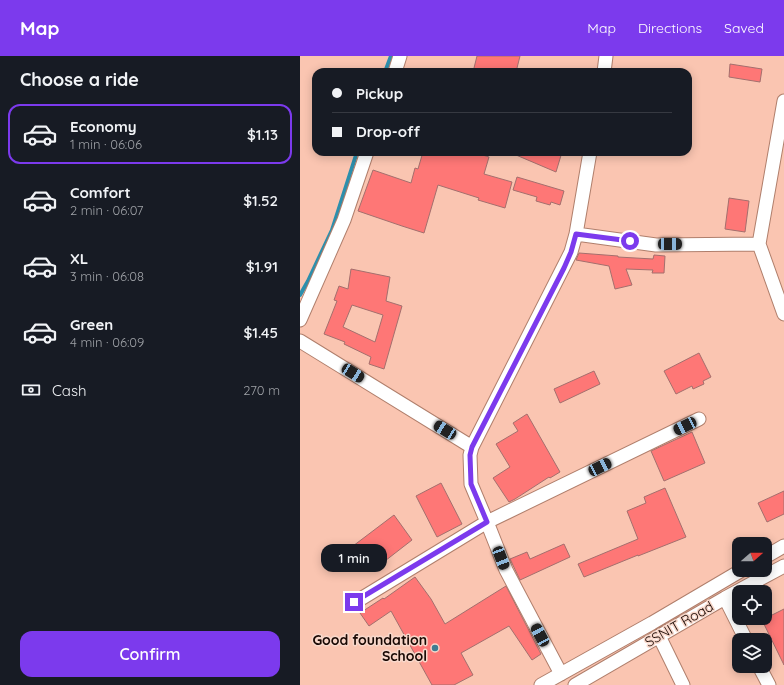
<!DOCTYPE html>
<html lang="en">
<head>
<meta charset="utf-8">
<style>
  :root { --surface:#171b24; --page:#20242c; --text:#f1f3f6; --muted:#9ea1a6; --line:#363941; --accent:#7c3aed }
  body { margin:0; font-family:Quicksand,sans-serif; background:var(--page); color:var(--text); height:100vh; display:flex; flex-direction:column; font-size:15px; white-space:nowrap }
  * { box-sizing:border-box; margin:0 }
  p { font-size:13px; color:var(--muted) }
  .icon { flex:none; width:22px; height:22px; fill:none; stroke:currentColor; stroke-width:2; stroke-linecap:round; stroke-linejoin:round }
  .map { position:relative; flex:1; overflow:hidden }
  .sheet { display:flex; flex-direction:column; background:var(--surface); width:300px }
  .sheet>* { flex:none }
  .top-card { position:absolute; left:12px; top:12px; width:380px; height:88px; border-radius:12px; box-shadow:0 2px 10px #0003; display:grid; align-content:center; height:88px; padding:0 20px; background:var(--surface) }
  .needle { width:26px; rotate:70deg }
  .controls { position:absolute; left:432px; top:481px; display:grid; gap:8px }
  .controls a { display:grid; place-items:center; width:40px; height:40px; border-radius:8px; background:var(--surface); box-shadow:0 2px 10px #0003; font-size:20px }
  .end { position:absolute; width:18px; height:18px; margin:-9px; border:5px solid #7c3aed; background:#fff; box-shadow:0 0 0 2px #fff }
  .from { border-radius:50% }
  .bubble { position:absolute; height:28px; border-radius:12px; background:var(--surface); box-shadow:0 2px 10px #0003; font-size:13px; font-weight:600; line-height:28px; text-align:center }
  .car { position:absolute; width:12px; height:24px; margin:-12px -6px; border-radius:5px; box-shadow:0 0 3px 1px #0007; background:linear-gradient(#222 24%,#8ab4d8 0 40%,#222 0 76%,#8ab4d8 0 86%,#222 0) }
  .top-card b { display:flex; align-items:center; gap:14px; height:38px; font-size:15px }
  .top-card b+b { border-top:1px solid var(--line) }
  .top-card i { width:10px; height:10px; background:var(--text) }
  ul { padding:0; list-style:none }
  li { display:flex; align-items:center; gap:12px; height:60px; margin:0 8px 6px; padding:0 12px; border:2px solid transparent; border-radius:12px }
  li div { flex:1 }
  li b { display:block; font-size:15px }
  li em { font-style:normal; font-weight:600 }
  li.on { border-color:var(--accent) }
  li>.icon { width:36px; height:36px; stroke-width:1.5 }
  h2 { padding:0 20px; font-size:18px; line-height:48px }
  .pay { display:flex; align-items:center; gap:10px; height:44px; padding:0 20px; font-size:15px }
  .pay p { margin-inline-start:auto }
  .button { display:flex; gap:8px; margin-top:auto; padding:8px 20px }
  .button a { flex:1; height:46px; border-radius:12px; background:var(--accent); color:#fff; font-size:16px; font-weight:600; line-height:46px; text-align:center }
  header { display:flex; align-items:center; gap:24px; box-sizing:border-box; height:56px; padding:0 20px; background:var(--accent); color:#fff }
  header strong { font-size:19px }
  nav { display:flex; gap:22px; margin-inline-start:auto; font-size:14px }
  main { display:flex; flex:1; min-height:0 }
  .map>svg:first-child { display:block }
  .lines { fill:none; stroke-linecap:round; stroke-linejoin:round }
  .stream { stroke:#2d8fac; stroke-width:4 }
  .building { fill:#fe7776; stroke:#a46f6d; fill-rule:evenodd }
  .minor-casing { stroke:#b07f6c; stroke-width:15 }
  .minor { stroke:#fff; stroke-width:13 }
  .route { stroke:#7c3aed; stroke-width:5 }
  .poi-dot { fill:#3e7c91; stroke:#f8d8cb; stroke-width:1.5 }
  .labels { text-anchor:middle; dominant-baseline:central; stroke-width:3; stroke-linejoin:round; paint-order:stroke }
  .street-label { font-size:14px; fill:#190803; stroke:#f8d8cb }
  .poi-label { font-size:14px; font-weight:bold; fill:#190803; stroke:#f8d8cb; text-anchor:end }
</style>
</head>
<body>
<header>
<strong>Map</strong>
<nav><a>Map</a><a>Directions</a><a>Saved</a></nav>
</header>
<main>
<section class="sheet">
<h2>Choose a ride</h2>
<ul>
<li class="on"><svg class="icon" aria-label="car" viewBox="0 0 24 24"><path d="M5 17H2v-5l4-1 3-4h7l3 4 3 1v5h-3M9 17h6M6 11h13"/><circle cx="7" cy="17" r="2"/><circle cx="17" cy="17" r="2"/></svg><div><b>Economy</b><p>1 min · 06:06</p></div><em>$1.13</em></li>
<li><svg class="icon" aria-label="car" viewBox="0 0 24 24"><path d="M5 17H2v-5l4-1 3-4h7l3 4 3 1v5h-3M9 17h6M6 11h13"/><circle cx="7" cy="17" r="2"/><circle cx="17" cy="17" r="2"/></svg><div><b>Comfort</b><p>2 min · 06:07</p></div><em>$1.52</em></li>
<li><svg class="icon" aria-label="car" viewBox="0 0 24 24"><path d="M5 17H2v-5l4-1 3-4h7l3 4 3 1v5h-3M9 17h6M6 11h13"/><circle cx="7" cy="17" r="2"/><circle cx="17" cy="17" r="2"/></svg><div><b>XL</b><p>3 min · 06:08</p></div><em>$1.91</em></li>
<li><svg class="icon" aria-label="car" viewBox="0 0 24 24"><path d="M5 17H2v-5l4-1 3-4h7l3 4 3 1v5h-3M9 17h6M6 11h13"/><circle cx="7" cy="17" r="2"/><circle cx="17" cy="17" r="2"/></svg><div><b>Green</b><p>4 min · 06:09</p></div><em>$1.45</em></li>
</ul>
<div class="pay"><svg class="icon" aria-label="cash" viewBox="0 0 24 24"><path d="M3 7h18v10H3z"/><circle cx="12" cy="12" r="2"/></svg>Cash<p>270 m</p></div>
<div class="button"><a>Confirm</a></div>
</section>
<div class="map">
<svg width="484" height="629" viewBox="0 0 484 629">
  <rect width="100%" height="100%" fill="#fac5b1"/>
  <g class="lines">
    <path class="stream" d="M85 16 91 0
      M0 239 8 225 32 174 57 96"/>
  </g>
  <path class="building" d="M177 0H220L216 16H173Z
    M430 8 462 13 460 26 429 21Z
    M123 96H173L189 101 184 118 212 126 205 152 178 144 179 142 138 129 124 177 102 170 58 155 73 114 111 127 115 112 118 113Z
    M209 96H262L256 116Z
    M217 121 264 135 260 149 251 146 250 149 236 145 237 141 213 134Z
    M429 142 449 145 445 176 425 173Z
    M279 197 318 200V201L353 203 354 199 365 200 364 217H352L353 214 326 213 332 229 315 233 309 210 276 204Z
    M51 213 90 221 86 245 102 250 84 313 69 308 71 301 44 288 45 286 24 278 37 245 34 244 39 230 48 233ZM52 249 83 259 75 286 43 271Z
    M399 297 411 321 403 325 404 328 393 333 392 330 376 338 364 315Z
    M294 315 300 328 260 347 254 333Z
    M227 358 260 416 250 422 249 421 215 443 209 446 193 422 210 411 196 388 218 375 213 367Z
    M392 376 405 407 364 425 351 395Z
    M141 427 162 468 137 481 116 440Z
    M365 432 386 481 338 500V499L284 521 278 508 338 483 327 455 346 447 344 441Z
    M484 435V458L467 466 458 447Z
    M94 459 112 484 72 515 53 490Z
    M264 488 270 501 220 524 210 503 227 496 230 503Z
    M115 521 131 543 145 568 206 530 241 598 232 604 209 570 161 597 173 619 154 629H132L91 555 69 570 60 557 83 542 84 543Z
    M484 553V609L462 564Z"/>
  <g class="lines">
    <g class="minor-casing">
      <path id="minor" d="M95 16 100 0
        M304 16 306 0
        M276 178 356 189 459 188 484 45
        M459 188 484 258
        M0 264 44 164 67 96
        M0 285 172 391
        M465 501 484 490
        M425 542 446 584
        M54 547 187 466 399 363
        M359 580 383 629
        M459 610 469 629
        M261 618 206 514 187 466 171 428 170 399 172 391 271 196 276 178 290 96
        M241 629 352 567 442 514
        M275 629 425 542 484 510"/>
    </g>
    <use href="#minor" class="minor"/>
  </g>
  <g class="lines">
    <path class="route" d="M54 546 187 466 171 428 170 399 172 391 264 212 271 196 276 178 330 185"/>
  </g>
  <circle class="poi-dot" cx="135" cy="592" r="4"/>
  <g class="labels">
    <g class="street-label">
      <text transform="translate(379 568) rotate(-30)">SSNIT Road</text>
    </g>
    <g class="poi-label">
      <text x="127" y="584">Good foundation<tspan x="127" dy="16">School</tspan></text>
    </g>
  </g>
</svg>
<div class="controls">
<a><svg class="needle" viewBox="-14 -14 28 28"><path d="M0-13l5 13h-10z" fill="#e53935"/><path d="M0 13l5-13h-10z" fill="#9ea1a6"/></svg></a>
<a><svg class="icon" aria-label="locate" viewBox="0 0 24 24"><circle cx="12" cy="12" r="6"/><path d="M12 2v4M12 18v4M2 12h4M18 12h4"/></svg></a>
<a><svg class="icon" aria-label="layers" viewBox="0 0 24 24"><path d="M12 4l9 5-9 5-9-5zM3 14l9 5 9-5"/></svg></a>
</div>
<i class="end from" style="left:330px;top:185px"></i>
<i class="end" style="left:54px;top:546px"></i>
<div class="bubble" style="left:21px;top:488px;width:66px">1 min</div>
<i class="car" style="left:370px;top:188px;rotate:90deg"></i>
<i class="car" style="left:53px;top:317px;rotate:122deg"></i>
<i class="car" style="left:385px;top:370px;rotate:244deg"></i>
<i class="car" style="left:145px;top:374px;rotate:302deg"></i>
<i class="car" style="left:300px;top:411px;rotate:64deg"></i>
<i class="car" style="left:201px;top:502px;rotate:159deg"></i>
<i class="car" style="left:240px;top:579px;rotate:332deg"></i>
<div class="top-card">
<b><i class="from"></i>Pickup</b>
<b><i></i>Drop-off</b>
</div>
</div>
</main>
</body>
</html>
